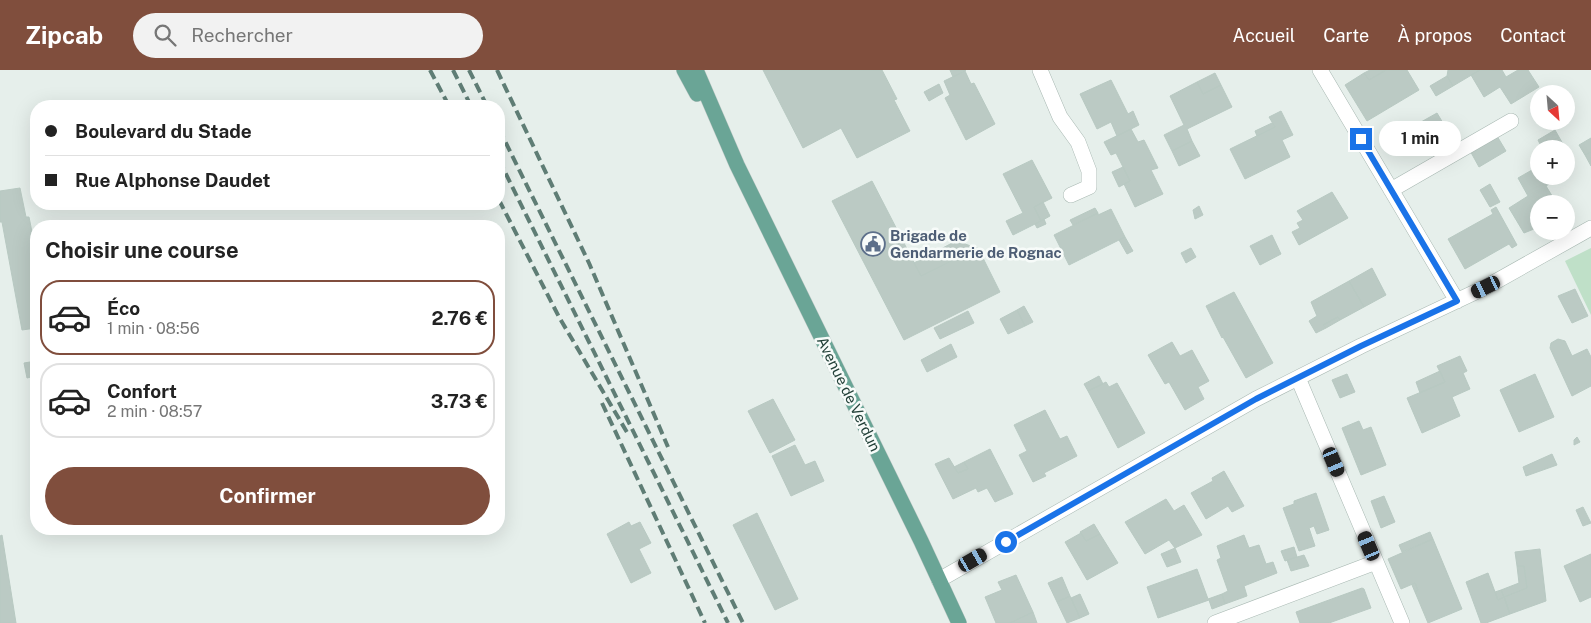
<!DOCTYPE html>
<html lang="fr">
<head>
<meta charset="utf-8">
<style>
  :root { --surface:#fff; --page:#f2f2f2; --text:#222; --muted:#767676; --line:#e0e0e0; --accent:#804e3d }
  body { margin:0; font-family:"Public Sans",sans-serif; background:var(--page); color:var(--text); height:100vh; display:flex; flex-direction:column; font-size:19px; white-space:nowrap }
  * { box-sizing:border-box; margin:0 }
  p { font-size:16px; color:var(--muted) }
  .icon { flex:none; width:28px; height:28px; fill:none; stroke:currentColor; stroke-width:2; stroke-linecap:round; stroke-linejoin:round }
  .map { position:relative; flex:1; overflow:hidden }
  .panel { position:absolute; left:30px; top:150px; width:475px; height:315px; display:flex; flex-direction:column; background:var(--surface); border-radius:20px; box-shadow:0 5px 20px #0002 }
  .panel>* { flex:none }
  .top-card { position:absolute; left:30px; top:30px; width:475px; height:110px; border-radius:20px; box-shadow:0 5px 20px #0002; display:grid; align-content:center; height:110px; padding:0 15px; background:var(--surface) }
  .needle { width:32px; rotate:154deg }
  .tools { position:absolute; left:1530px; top:15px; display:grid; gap:10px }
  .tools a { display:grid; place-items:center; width:45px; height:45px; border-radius:50%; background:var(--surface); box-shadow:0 5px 20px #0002; font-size:25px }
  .end { position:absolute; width:22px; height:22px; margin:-11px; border:6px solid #1a73e8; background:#fff; box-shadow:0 0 0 2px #fff }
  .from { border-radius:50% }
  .bubble { position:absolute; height:35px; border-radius:18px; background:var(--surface); box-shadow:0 5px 20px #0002; font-size:16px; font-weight:700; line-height:35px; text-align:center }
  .car { position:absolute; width:15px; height:30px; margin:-15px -8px; border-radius:6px; box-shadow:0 0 4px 1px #0007; background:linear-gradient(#222 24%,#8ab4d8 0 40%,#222 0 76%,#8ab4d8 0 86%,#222 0) }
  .top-card b { display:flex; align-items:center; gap:18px; height:48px; font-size:19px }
  .top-card b+b { border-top:1px solid var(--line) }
  .top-card i { width:12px; height:12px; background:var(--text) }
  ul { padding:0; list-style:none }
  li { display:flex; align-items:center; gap:15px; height:75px; margin:0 10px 8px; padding:0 5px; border:2px solid var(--line); border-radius:20px }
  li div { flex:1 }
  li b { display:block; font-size:19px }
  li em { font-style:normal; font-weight:700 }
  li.on { border-color:var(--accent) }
  li>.icon { width:45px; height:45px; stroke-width:1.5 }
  h2 { padding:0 15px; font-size:22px; line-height:60px }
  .action { display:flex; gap:10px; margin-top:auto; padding:10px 15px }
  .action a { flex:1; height:58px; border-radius:30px; background:var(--accent); color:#fff; font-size:20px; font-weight:700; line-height:58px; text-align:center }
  header { display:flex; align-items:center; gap:30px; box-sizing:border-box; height:70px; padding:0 25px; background:var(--accent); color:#fff }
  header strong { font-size:24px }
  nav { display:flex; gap:28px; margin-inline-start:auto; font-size:18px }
  .search { width:350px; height:45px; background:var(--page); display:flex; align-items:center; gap:12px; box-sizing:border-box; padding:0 18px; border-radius:28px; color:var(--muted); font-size:19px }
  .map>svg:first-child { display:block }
  .green { fill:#bfe0c8 }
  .building { fill:#bbcac4; stroke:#b8c9c2 }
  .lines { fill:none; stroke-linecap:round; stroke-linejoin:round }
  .minor-casing { stroke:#a8b8b2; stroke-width:16 }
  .major-casing { stroke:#c2cac8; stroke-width:16 }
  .minor { stroke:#fff; stroke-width:15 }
  .major { stroke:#6aa596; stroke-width:15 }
  .rail { stroke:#5f7d75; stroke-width:4; stroke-dasharray:10 5; stroke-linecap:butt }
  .route { stroke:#1a73e8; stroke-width:6 }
  .labels { text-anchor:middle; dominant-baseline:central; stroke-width:5; stroke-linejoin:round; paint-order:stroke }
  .service-label { font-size:15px; font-weight:bold; fill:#4e5e75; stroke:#f7fbf9; text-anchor:start }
  .street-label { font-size:15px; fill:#24423a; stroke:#f7fbf9 }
</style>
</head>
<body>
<header>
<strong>Zipcab</strong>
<div class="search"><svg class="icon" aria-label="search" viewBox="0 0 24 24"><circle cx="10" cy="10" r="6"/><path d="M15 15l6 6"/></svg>Rechercher</div>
<nav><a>Accueil</a><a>Carte</a><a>À propos</a><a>Contact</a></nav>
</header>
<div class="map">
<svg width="1591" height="553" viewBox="0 0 1591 553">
  <rect width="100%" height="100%" fill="#e6efeb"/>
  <path class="green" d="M1591 178V245L1565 191Z"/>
  <path class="building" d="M763 0H882L897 29 894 30 910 61 857 88 841 58 803 78Z
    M950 0H966L953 7Z
    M1370 0H1385V1L1369 10 1364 3Z
    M1385 0H1407L1419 20 1367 51 1345 15 1364 3 1369 10Z
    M1448 0H1480L1453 16 1447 6Z
    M1480 0H1502L1506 7 1518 0H1528L1539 17 1511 34 1500 17 1484 27 1471 5Z
    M965 1 971 14 974 13 995 54 966 70 945 28 950 25 944 11Z
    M1215 3 1221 15 1203 24 1197 12Z
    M1447 6 1453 16 1436 26 1430 16Z
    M1111 10 1128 44 1133 41 1139 55 1117 66 1111 52 1097 59 1080 24Z
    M1197 12 1203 24 1221 15 1232 37 1187 59 1192 71 1172 81 1164 65 1184 55 1170 26Z
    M939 14 943 23 929 31 924 22Z
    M1281 41 1293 65 1282 70 1290 87 1245 109 1230 79 1275 57 1269 47Z
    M1437 43 1449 63 1417 82 1414 78 1403 85 1392 65 1403 58 1405 61Z
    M1272 53 1275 57 1257 66 1255 61Z
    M1131 59 1138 72 1144 70 1158 98 1151 100 1163 124 1135 137 1124 114 1130 111 1116 83 1111 85 1104 72Z
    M1555 60 1559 67 1549 73 1547 70 1540 74 1538 70Z
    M1494 61 1506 81 1479 97 1468 77Z
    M1559 67 1563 74 1556 79H1543L1540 74 1547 70 1549 73Z
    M1591 68V82L1585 85 1579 75Z
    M1192 71 1200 86 1179 96 1172 81Z
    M1591 82V96L1585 85Z
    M1032 90 1052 128 1034 137 1041 151 1013 165 1006 151 1023 143 1003 104Z
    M1539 96V106H1545L1549 114 1546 116 1554 129 1548 131 1550 134H1539V157L1524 163 1509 138 1528 126 1518 108Z
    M1123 97 1130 111 1119 117 1112 102Z
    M872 111 921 206 978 178 1000 222 904 270 832 131Z
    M1490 114 1500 132 1490 137 1480 120Z
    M20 118 26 147H29L36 182V258L22 260 2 152H0V121Z
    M1332 122 1348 148 1299 175 1292 162 1300 158 1297 153 1303 150 1297 141Z
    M1554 129 1556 134H1550L1548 131Z
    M1043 132 1050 146 1041 151 1034 137Z
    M1199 136 1203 145 1195 149 1193 140Z
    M1496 137 1517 175 1512 178 1509 174 1465 199 1448 169 1493 144 1491 140Z
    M1095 138 1098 143 1073 155 1070 150Z
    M1111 139 1125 167 1069 195 1054 165 1098 143V145Z
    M1044 149 1046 154 1037 158 1035 154Z
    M1272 165 1281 184 1260 195 1250 176Z
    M1125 167 1133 181 1127 184 1119 170Z
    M956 171 977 178 921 206 914 193Z
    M1191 178 1196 187 1186 193 1181 183Z
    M1372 198 1386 225 1364 237 1349 211Z
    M1349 211 1364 237 1340 250 1338 247 1323 255 1326 258 1316 263 1309 251 1317 246 1311 232Z
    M1575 219 1588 246 1572 253 1558 226Z
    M1234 222 1273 293 1246 308 1223 267 1222 268 1206 236Z
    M1024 236 1033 252 1025 256 1017 240Z
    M1017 240 1025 256 1008 264 1000 249Z
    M968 241 974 253 940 269 934 258Z
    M1338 247 1340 250 1326 258 1323 255Z
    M1558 269 1565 271 1572 286 1587 279 1591 287V316L1572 326 1550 278 1551 273Z
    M1172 272 1180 286 1192 280 1209 311 1198 317 1204 329 1185 340 1169 312 1165 314 1148 285Z
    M951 274 957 287 927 302 921 290Z
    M1460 286 1467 301 1463 303 1470 319 1452 327 1460 346 1422 363 1407 328 1445 312 1437 296Z
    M36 291V331L31 307 27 308 24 293Z
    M1440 301 1445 312 1420 323 1416 312Z
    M1347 304 1355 322 1340 328 1332 310Z
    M1535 304 1554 347 1519 362 1500 320Z
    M1099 306 1103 314 1088 321 1084 314Z
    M1106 312 1109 317 1117 313 1145 363 1118 378 1088 321Z
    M773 329 795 370 770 383 748 341Z
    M1045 340 1060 369 1067 366 1077 386 1044 403 1046 406 1033 412 1019 385 1027 381 1014 355Z
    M1359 351 1363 360 1371 357 1386 395 1361 405 1342 358Z
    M1577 367 1580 372 1574 375V370Z
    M795 375 805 395 815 391 824 411 791 426 772 386Z
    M990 379 1013 424 995 432 987 418 978 422 976 418 953 429 935 394 949 388 958 403 968 399 964 392Z
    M1552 384 1557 395 1526 406 1523 397Z
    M964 392 968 399 958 403 954 397Z
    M1224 401 1244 436 1232 442 1228 436 1206 449 1191 423 1213 411 1212 408Z
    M1316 423 1329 460 1317 464 1314 456 1309 458 1315 476 1299 481 1283 438 1294 434V431Z
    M1384 426 1395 452 1381 458 1371 431Z
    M1166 429 1174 441 1184 435 1202 465 1175 478 1169 470 1145 484 1125 452Z
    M1583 437 1591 453 1583 456 1576 440Z
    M757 443 798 529 775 540 733 455Z
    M629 452 631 456 640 452 651 473 639 479 651 503 631 513 607 464Z
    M1094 454 1100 464 1086 471 1080 462Z
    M1430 462 1433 469 1402 482 1399 475Z
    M1081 463 1086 471 1100 464 1118 493 1087 510 1065 472Z
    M2 465 16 553H0V466Z
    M1244 465 1249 478 1259 475 1266 494 1273 492 1277 503 1244 516 1247 526 1225 534 1222 524 1228 521 1217 490 1221 488 1217 476Z
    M1433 469 1462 539 1428 553 1415 522 1418 520 1415 513 1401 519 1388 489Z
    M1294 477 1297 487 1285 491 1281 481Z
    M1175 478 1181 492 1167 497 1161 484Z
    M1540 479 1546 531 1510 544 1504 527 1527 518 1524 496H1517L1515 482Z
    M1591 484V527L1580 532 1564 496Z
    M1304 485 1309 496 1291 501 1287 490Z
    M1517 496H1524L1527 518 1504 527 1501 520 1519 513Z
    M1197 499 1208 529 1222 524 1225 534 1212 539 1209 530 1158 548 1147 517Z
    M1488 503 1498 530 1504 527 1510 544 1486 553H1481L1466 512Z
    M1016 505 1033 542 1010 553H996L985 527 1002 520 998 512Z
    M1062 507 1070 526 1057 532 1048 513Z
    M1415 513 1418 520 1415 522 1412 515Z
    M1362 518 1364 519 1371 538 1329 553H1300L1296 542Z
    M1501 520 1504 527 1498 530 1495 522Z
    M1080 524 1089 544 1080 548 1071 528Z
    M1070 526 1080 548 1067 553 1057 532Z
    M1033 542 1037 553H1010Z"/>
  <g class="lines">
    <g class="minor-casing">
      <path id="minor" d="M1040 0 1060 47 1078 72 1089 101V117L1071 125
        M1320 0 1457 231
        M1391 120 1511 51
        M1298 308 1402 553
        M939 510 1256 329 1361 276 1486 217 1591 158
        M1215 553 1376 492"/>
    </g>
    <g class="major-casing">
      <path id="major" d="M684 0 697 24
        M696 0 737 95 921 471 959 553"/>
    </g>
    <use href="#minor" class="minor"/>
    <use href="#major" class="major"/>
    <path class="rail" d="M430 0 449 36
      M453 0 471 36
      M469 0 487 36
      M497 0 589 193 668 377
      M499 59 743 553
      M499 90 728 553
      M499 130 559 247 628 364
      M602 333 705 553"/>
  </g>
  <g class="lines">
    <path class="route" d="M1006 472 1256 329 1361 276 1457 231 1361 69"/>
  </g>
  <defs>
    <g id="civic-ring" transform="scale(1.25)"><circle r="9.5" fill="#f7fbf9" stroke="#5c6f8a" stroke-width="1.5"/><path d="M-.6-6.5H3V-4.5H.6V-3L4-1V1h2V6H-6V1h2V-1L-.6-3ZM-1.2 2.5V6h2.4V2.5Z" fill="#5c6f8a"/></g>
  </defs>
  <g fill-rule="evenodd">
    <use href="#civic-ring" x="873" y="174"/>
  </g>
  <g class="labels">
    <g class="service-label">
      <text x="890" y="165">Brigade de<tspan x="890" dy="17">Gendarmerie de Rognac</tspan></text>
    </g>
    <g class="street-label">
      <text transform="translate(849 324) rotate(64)">Avenue de Verdun</text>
    </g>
  </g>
</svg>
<div class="tools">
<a><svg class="needle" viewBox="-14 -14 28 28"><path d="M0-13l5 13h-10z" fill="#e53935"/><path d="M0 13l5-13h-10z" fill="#767676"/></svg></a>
<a>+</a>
<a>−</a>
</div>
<i class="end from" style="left:1006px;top:472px"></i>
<i class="end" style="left:1361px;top:69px"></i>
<div class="bubble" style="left:1379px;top:51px;width:82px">1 min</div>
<i class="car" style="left:1486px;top:217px;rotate:244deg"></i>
<i class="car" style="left:1334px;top:392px;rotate:157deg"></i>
<i class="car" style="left:1369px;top:476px;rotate:337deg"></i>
<i class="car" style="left:973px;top:490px;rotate:60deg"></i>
<div class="top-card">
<b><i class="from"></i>Boulevard du Stade</b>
<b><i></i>Rue Alphonse Daudet</b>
</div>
<section class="panel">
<h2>Choisir une course</h2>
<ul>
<li class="on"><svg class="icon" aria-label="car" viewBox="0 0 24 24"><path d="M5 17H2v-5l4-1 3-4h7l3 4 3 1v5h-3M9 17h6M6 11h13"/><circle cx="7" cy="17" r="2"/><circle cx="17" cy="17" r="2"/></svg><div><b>Éco</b><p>1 min · 08:56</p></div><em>2.76 €</em></li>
<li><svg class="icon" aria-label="car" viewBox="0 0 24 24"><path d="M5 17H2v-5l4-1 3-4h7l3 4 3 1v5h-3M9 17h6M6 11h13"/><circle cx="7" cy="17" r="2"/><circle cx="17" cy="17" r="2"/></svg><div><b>Confort</b><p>2 min · 08:57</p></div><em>3.73 €</em></li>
</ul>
<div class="action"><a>Confirmer</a></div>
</section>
</div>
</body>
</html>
